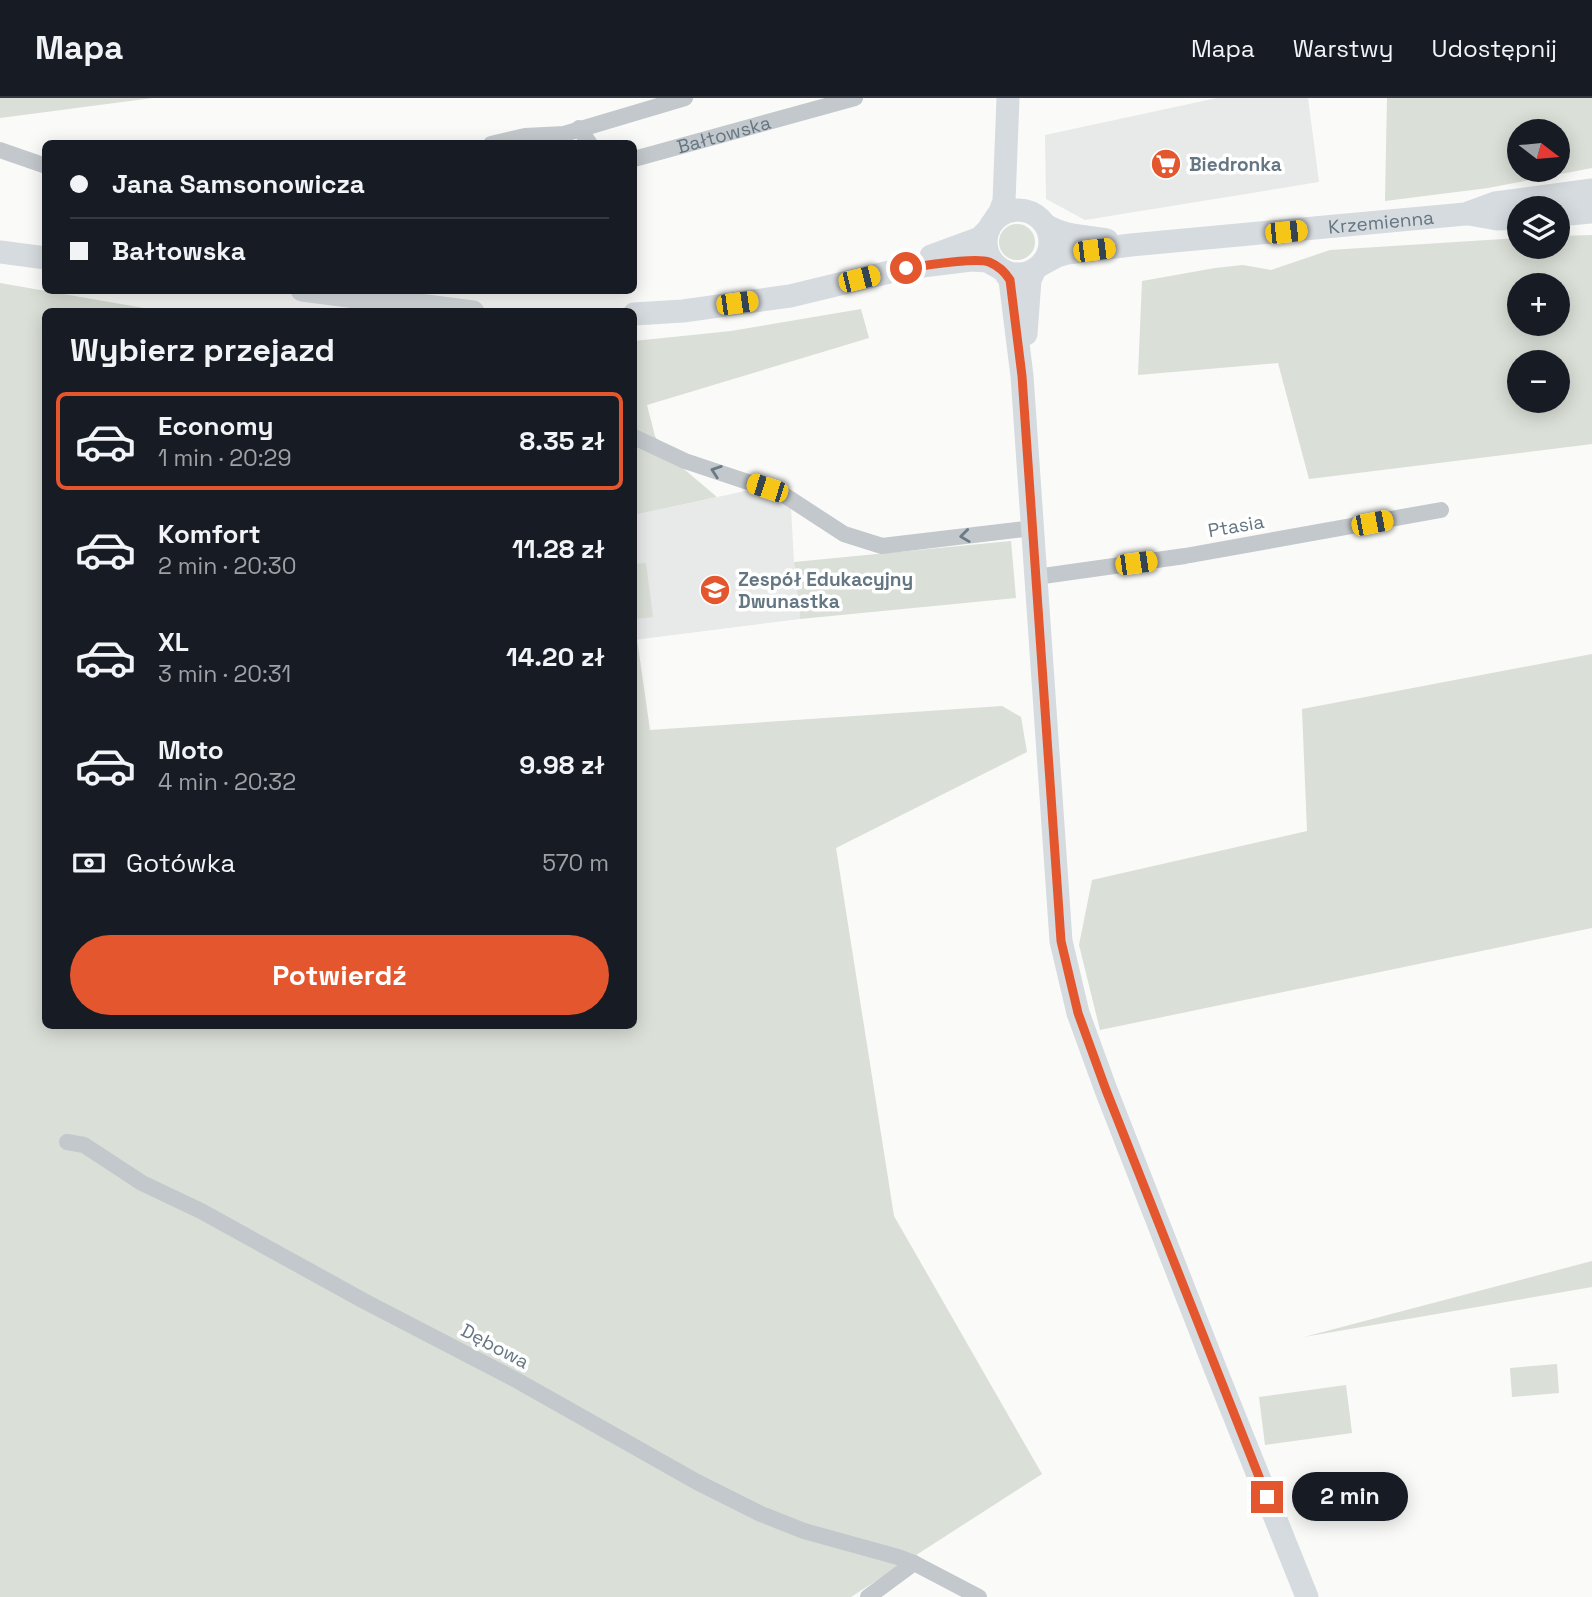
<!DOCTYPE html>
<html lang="pl">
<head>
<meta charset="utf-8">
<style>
  :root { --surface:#171b24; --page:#20242c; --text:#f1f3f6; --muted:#9ea1a6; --line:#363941; --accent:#e4572e }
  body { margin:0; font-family:"Space Grotesk",sans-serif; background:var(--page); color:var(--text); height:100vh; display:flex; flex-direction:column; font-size:26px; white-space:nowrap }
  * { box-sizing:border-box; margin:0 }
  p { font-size:23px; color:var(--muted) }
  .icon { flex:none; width:38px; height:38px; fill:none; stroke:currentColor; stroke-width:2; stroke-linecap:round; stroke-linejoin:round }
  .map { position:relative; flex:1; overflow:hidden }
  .drawer { position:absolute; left:42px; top:210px; width:595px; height:721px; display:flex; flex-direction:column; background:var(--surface); border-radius:10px; box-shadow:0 4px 18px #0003 }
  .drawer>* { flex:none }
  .top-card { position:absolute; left:42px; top:42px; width:595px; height:154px; border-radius:10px; box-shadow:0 4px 18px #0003; display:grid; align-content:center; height:154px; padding:0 28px; background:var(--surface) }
  .needle { width:46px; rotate:106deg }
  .fabs { position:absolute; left:1507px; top:21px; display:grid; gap:14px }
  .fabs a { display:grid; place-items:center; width:63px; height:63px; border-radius:50%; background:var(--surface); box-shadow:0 4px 18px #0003; font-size:35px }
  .end { position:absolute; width:32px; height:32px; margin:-16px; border:9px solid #e4572e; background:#fff; box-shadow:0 0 0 4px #fff }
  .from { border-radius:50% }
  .bubble { position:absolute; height:49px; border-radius:24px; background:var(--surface); box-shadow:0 4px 18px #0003; font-size:23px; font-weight:600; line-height:49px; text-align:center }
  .car { position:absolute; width:21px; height:42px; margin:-21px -10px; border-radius:9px; box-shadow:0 0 5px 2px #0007; background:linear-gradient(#f5c518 24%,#345 0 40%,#f5c518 0 76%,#345 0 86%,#f5c518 0) }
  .top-card b { display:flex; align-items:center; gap:24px; height:66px; font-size:26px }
  .top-card b+b { border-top:2px solid var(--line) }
  .top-card i { width:18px; height:18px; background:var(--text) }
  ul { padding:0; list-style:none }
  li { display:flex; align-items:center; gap:21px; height:98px; margin:0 14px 10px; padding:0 14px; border:4px solid transparent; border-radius:10px }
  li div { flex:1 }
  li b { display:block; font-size:26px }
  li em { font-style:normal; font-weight:600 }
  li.active { border-color:var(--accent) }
  li>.icon { width:63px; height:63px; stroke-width:1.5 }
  h2 { padding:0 28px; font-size:32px; line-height:84px }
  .pay { display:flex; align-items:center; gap:18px; height:77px; padding:0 28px; font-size:26px }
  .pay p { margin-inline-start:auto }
  .primary-button { display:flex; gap:14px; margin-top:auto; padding:14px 28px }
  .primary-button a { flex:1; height:80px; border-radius:42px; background:var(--accent); color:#fff; font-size:28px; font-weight:600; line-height:80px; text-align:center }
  header { display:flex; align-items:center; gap:42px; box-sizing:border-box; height:98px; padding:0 35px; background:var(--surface); border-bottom:2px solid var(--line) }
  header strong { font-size:33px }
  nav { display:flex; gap:38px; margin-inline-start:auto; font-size:24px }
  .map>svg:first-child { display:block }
  .built { fill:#e8e9e9 }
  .green { fill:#dadfd7; fill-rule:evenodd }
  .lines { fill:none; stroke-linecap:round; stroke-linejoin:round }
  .minor { stroke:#c3c8cc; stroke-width:16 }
  .secondary { stroke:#d6dbdf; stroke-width:23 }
  .oneway { stroke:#6a7a87 }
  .route { stroke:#e4572e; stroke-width:9 }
  .labels { text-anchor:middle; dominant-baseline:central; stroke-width:7; stroke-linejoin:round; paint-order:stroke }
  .street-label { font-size:19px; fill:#657683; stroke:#fff }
  .poi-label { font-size:19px; font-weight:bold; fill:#657683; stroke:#fff; text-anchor:start }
</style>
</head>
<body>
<header>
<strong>Mapa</strong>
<nav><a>Mapa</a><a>Warstwy</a><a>Udostępnij</a></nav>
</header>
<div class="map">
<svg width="1592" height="1499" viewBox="0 0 1592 1499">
  <rect width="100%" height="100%" fill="#fafaf8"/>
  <path class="built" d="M1217 0H1308L1319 84 1085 122 1046 101 1045 37Z
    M750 392 770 398 791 410 794 464 800 521 634 542V417Z"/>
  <path class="green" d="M0 0H153L0 20Z
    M1387 0H1592V70L1488 90 1385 103ZM1558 33V72H1519V33Z
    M999 144a18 18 0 1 1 36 0a18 18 0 1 1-36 0Z
    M1592 137V346L1309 381 1278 265 1138 277 1142 183 1215 170 1243 167 1271 172 1330 152 1519 140V149H1558V138ZM1519 187H1558V226H1519ZM1519 264H1558V303H1519Z
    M0 185 161 213 46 214V928H634V542L637 541 650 632 1002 608 1021 619 1027 654 836 750 894 1118 1042 1376 851 1499H0Z
    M861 211 869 240 647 307 655 338 665 355 717 399 634 417V243L731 233Z
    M1011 443 1016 500 800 521 794 464Z
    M646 465 653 519 634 521V466Z
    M1592 556V830L1100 932 1079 847 1092 782 1307 733 1302 611Z
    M1592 1163V1189L1304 1239Z
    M1557 1266 1559 1295 1512 1299 1510 1270Z
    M1346 1287 1352 1335 1265 1347 1259 1299Z"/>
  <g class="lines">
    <g class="minor">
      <path d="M579 30 590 46"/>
      <path d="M491 46 525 38 564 36 685 0"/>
      <path d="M0 52 46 68"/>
      <path id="s1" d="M634 61 855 0"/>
      <path d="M634 339 685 363 781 395 844 436 882 448 1033 430"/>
      <path d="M1036 479 1185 458 1441 412"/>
      <path d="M67 1044 84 1047 142 1085 201 1113 364 1203 518 1283 697 1384 761 1416 804 1433 898 1459 914 1465 979 1499"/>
      <path d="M868 1499 914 1465"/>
    </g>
    <g class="secondary">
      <circle cx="1018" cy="144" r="32"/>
      <path d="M1469 116 1497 121 1519 120"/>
      <path d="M1558 117 1592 114"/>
      <path d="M995 121 1000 114 1004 103 1008 0"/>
      <path d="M1047 128C1066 139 1086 138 1107 142"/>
      <path d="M0 154 46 160"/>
      <path d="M931 158 980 140 989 131"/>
      <path id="s2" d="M1042 166 1057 158 1068 155 1131 147 1465 116 1495 105 1592 92"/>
      <path d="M1004 173 1010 182 1022 278 1061 843 1078 915 1106 992 1215 1270 1307 1499"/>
      <path d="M302 192 473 214"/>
      <path d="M634 216 683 213 790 198 906 170 971 162 987 163 996 168"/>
      <path d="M1026 236 1030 182 1034 173"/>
    </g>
  </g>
  <defs><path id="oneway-chevron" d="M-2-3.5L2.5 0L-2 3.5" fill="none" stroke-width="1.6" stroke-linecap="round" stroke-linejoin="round" transform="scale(1.75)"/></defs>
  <g class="oneway">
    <use href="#oneway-chevron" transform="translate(716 373) rotate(-161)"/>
    <use href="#oneway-chevron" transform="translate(965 438) rotate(173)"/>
  </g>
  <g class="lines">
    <path class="route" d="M906 170C924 168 975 159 989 164 999 168 1005 174 1010 182L1022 278 1061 843 1078 915 1106 992 1267 1399"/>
  </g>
  <defs>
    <g id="supermarket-disc" transform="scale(1.575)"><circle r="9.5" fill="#e4572e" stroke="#fff"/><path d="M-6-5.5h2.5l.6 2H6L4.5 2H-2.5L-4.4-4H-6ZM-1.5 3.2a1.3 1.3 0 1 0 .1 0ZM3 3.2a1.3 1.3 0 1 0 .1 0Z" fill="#fff"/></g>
    <g id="school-disc" transform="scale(1.575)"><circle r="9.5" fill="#e4572e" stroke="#fff"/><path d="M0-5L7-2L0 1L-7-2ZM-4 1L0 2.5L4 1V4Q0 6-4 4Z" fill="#fff"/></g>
  </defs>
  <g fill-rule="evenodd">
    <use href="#supermarket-disc" x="1166" y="66"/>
    <use href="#school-disc" x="715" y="492"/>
  </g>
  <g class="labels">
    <g class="street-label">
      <text stroke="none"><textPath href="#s1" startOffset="93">Bałtowska</textPath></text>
      <text stroke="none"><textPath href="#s2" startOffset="343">Krzemienna</textPath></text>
      <text transform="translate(1236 428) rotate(-10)">Ptasia</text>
      <text transform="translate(495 1248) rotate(28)">Dębowa</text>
    </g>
    <g class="poi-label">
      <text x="1189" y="66">Biedronka</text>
      <text x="738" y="481">Zespół Edukacyjny<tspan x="738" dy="22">Dwunastka</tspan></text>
    </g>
  </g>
</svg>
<div class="fabs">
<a><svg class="needle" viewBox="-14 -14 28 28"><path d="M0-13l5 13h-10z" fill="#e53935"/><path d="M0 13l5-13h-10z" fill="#9ea1a6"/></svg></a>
<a><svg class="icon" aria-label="layers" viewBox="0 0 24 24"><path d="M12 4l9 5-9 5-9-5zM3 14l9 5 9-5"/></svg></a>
<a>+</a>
<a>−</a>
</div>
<i class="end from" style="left:906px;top:170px"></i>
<i class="end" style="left:1267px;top:1399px"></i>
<div class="bubble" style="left:1292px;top:1374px;width:116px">2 min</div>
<i class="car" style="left:1286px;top:134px;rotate:84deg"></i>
<i class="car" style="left:1094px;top:152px;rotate:83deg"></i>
<i class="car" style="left:859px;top:181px;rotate:76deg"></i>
<i class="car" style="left:737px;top:205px;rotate:82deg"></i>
<i class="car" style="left:767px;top:390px;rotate:288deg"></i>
<i class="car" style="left:1372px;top:425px;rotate:79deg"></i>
<i class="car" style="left:1136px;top:465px;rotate:82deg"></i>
<div class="top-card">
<b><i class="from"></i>Jana Samsonowicza</b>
<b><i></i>Bałtowska</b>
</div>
<section class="drawer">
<h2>Wybierz przejazd</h2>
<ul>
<li class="active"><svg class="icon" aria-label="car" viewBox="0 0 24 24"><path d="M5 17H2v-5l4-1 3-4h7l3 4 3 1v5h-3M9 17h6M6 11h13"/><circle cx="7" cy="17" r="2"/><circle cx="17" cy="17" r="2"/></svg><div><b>Economy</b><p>1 min · 20:29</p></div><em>8.35 zł</em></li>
<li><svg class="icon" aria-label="car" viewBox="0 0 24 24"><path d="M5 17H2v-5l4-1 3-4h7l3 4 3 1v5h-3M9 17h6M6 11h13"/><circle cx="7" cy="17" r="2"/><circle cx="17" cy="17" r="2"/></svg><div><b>Komfort</b><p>2 min · 20:30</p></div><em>11.28 zł</em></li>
<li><svg class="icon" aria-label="car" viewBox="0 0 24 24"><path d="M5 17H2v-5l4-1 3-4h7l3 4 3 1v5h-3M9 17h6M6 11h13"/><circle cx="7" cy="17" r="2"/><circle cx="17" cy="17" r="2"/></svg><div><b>XL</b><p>3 min · 20:31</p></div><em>14.20 zł</em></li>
<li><svg class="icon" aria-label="car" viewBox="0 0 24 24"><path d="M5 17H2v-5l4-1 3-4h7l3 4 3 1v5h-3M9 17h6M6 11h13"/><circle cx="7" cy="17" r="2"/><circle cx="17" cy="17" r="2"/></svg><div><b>Moto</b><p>4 min · 20:32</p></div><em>9.98 zł</em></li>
</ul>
<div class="pay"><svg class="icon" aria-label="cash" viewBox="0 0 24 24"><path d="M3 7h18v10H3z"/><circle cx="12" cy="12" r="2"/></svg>Gotówka<p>570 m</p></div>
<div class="primary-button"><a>Potwierdź</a></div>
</section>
</div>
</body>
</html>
